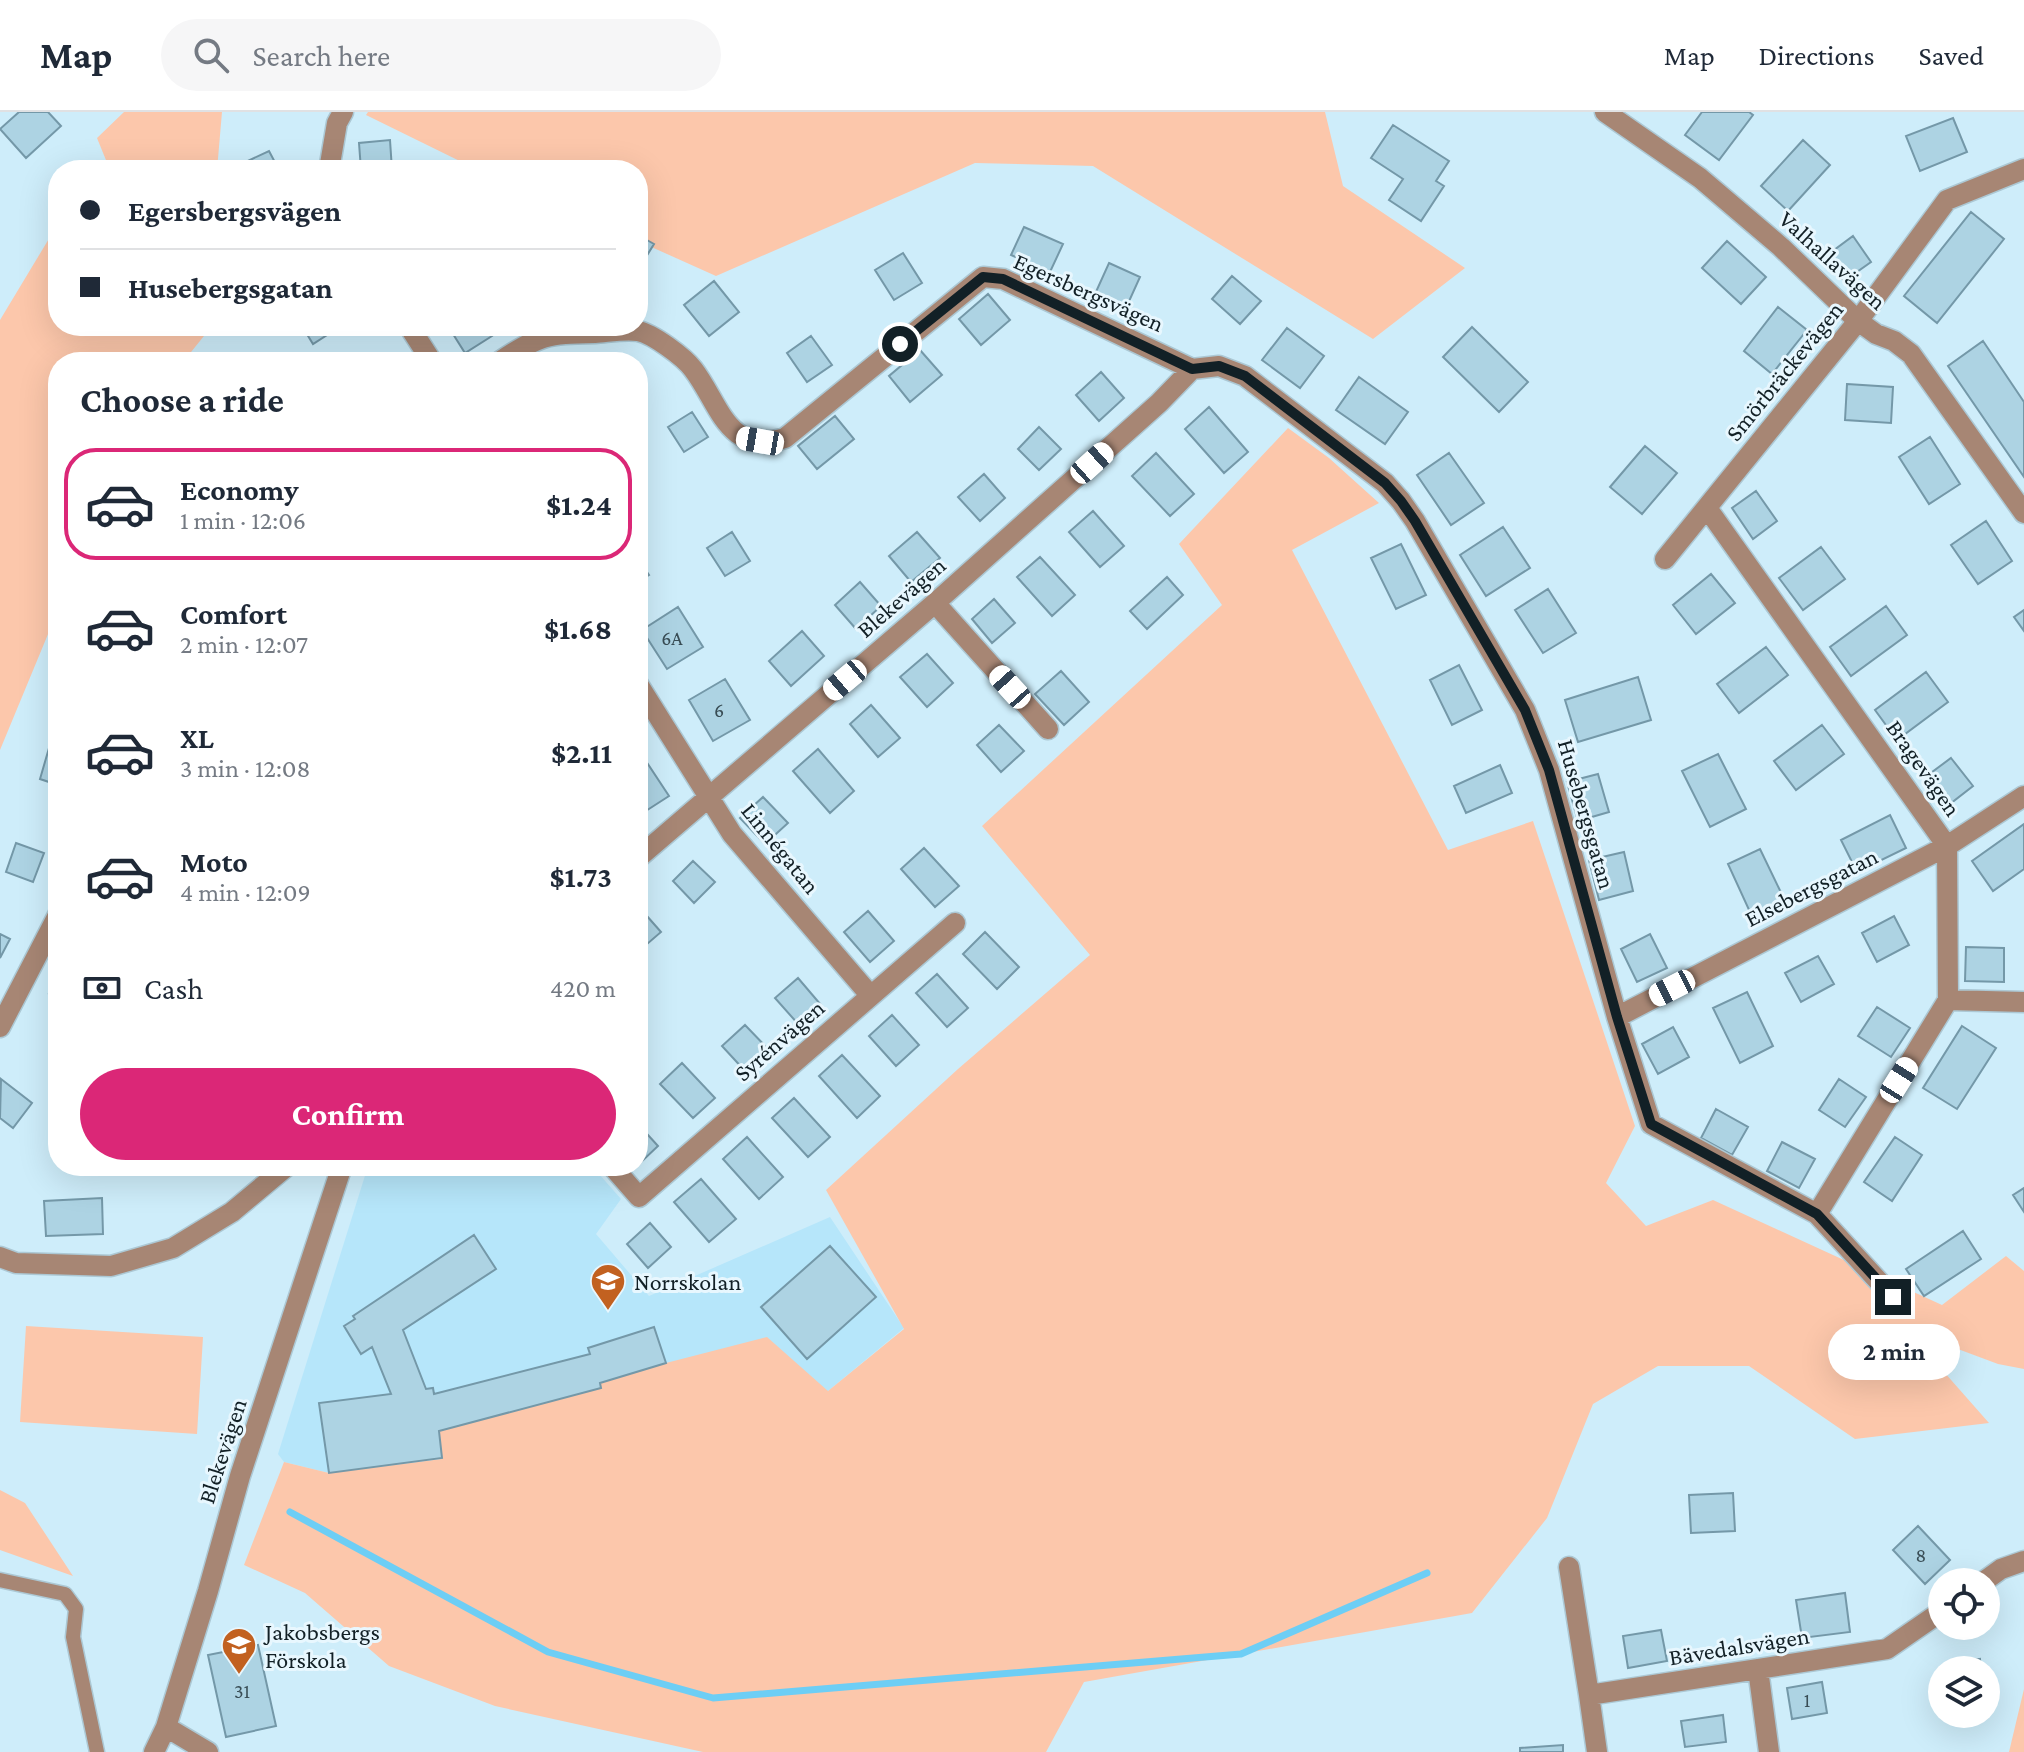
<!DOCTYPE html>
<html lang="en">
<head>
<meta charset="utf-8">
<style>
  :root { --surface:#fff; --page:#f6f6f7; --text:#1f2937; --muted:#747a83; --line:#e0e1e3; --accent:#db2777 }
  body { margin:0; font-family:"Crimson Pro",serif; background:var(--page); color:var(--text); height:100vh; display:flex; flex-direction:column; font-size:30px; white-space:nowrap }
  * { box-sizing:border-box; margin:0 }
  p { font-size:26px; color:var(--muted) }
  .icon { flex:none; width:44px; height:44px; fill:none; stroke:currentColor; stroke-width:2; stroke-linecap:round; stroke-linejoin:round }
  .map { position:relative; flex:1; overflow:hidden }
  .sheet { position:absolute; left:48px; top:240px; width:600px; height:824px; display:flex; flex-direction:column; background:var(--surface); border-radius:32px; box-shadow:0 8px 32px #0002 }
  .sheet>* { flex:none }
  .guide { position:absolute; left:48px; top:48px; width:600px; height:176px; border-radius:32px; box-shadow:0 8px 32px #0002; display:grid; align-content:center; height:176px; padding:0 32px; background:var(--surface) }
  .tools { position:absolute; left:1928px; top:1456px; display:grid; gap:16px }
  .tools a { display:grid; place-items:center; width:72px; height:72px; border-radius:50%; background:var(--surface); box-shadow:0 8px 32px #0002; font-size:40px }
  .end { position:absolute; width:36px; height:36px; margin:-18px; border:10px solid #122026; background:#fff; box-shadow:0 0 0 4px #fff }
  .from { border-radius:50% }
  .bubble { position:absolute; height:56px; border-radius:28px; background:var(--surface); box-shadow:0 8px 32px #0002; font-size:26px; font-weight:700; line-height:56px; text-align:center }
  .car { position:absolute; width:24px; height:48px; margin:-24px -12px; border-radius:10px; box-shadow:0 0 6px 2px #0007; background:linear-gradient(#fff 24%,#345 0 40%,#fff 0 76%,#345 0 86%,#fff 0) }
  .guide b { display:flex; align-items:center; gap:28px; height:76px; font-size:30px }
  .guide b+b { border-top:2px solid var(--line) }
  .guide i { width:20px; height:20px; background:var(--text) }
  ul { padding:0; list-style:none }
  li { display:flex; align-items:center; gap:24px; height:112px; margin:0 16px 12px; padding:0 16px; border:4px solid transparent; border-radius:32px }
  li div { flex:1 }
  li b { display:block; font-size:30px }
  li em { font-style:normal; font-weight:700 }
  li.selected { border-color:var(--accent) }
  li>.icon { width:72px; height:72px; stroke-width:1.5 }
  h2 { padding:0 32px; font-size:36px; line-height:96px }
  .pay { display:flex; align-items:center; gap:20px; height:88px; padding:0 32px; font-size:30px }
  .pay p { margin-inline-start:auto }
  .cta { display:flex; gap:16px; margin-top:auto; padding:16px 32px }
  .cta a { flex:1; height:92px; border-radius:48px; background:var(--accent); color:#fff; font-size:32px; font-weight:700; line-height:92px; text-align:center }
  header { display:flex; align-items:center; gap:48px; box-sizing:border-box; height:112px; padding:0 40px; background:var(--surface); border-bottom:2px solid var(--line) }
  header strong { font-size:38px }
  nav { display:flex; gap:44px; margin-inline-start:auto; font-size:28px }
  .search { width:560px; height:72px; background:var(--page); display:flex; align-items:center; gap:20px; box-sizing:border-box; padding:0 28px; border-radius:44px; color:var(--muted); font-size:30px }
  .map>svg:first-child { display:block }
  .built { fill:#b6e6fa }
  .green { fill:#fcc7ab }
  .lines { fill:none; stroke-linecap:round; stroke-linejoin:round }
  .stream { stroke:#6dcef5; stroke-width:7 }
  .building { fill:#add3e3; stroke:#7498a8; stroke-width:2 }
  .service-casing { stroke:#acc8d4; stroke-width:17 }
  .minor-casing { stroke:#acc8d4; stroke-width:23 }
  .service { stroke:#a78674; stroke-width:14 }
  .minor { stroke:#a78674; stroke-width:20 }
  .route { stroke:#122026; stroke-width:10 }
  .labels { text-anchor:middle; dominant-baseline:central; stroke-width:6; stroke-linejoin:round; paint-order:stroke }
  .number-label { font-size:20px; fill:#394d55 }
  .street-label { font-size:24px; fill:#122026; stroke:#e8f7fe }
  .poi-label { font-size:24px; fill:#122026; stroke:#e8f7fe; text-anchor:start }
</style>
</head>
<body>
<header>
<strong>Map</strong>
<div class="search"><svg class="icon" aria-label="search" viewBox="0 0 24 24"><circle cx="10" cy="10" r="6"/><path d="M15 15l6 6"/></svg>Search here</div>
<nav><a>Map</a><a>Directions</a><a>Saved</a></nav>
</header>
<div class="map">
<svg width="2024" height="1640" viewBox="0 0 2024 1640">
  <rect width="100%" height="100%" fill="#ceedfa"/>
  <path class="built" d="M368 1054H592L621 1087 596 1122 649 1184 830 1105 904 1216 828 1279 600 1272 601 1276 439 1319 442 1346 329 1361 284 1350 278 1342Z"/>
  <path class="green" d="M124 0H222L217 58H110L97 26Z
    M368 0H1325L1343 74 1465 156 1373 227 1093 54 975 51 716 164 638 129V58H478L366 3Z
    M58 122V214H212L183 250H58V498L0 638V208L50 125Z
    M1288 316 1329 346 1379 391 1292 438 1448 738 1533 709 1635 1014 1606 1071 1646 1114 1713 1088 1942 1193 2006 1144 2024 1159V1257L1998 1252 1907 1218 1989 1311 1855 1327 1749 1254H1658L1593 1292 1547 1406 1472 1501 1084 1570 1046 1640H703L495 1594 389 1554 305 1481 244 1453 284 1350 329 1361 442 1347 439 1319 601 1276 600 1271 666 1251 767 1225 828 1279 904 1217 826 1078 958 957 1090 843 982 714 1222 493 1179 432Z
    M26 1214 203 1225 197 1322 20 1310Z
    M0 1378 25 1391 73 1464 0 1438Z
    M2024 1577V1640H2009Z"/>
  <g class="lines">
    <path class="stream" d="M290 1400 548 1540 713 1586 1241 1542 1427 1461"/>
  </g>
  <path class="building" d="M19 0H48L61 14 26 46 0 17Z
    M1702 0H1749L1753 3 1719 48 1685 23Z
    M1953 6 1967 40 1920 59 1906 24Z
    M1393 13 1449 49 1436 69 1444 74 1421 109 1389 88 1403 67 1371 46Z
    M390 28 392 58H361L359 31Z
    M1803 28 1830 53 1788 99 1761 74Z
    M269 39 279 58H241L239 53Z
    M1971 100 2004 127 1937 211 1904 184Z
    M1024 115 1063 132 1050 160 1011 143Z
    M638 123 654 132 638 158Z
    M1853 124 1871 150 1844 169 1826 144Z
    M1727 129 1766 165 1741 192 1702 156Z
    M903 141 922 171 894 188 875 158Z
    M1109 151 1140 165 1126 196 1095 182Z
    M1232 164 1261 189 1240 212 1212 187Z
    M714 169 739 200 709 224 684 193Z
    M988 182 1010 208 981 233 959 207Z
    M1778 195 1807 218 1772 262 1744 239Z
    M302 214H341L313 232Z
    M448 214H486L492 224 465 241Z
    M1472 215 1528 270 1499 300 1443 245Z
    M1287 216 1324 244 1300 276 1262 248Z
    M811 224 832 253 807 270 787 241Z
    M1983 229 2024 290V365L1948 254Z
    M920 238 942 263 910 290 889 264Z
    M1101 260 1124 286 1099 309 1076 283Z
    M1359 265 1408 300 1385 332 1336 298Z
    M1847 272 1893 275 1891 311 1845 308Z
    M1209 295 1248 340 1224 361 1185 317Z
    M692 300 708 325 684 340 668 315Z
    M835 304 854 327 817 357 798 334Z
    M1039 315 1061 337 1039 358 1018 337Z
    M1930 325 1960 372 1929 392 1899 345Z
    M1645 334 1677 361 1642 402 1610 375Z
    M1156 341 1194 382 1170 404 1132 364Z
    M1449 341 1484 391 1451 413 1417 363Z
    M984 362 1005 386 980 409 958 385Z
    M1756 379 1777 409 1753 427 1732 396Z
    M1093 399 1124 434 1100 455 1069 420Z
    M1986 409 2012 449 1978 472 1951 433Z
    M1503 415 1530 456 1486 484 1460 443Z
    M732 420 750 449 725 464 707 436Z
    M917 420 940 446 911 470 889 444Z
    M1401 432 1426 483 1396 497 1371 446Z
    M1821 435 1845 467 1803 498 1779 466Z
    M1040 445 1075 483 1052 504 1017 465Z
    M638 447 649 463 638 470Z
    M1711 462 1735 491 1696 522 1673 493Z
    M1167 465 1183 483 1147 517 1130 499Z
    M860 470 881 494 856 517 835 493Z
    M1548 477 1576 521 1543 541 1515 498Z
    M994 487 1015 511 992 531 972 507Z
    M1886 494 1907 523 1851 564 1830 535Z
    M678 495 703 535 667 557 642 518Z
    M2024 498V519L2014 505Z
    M802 519 824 544 791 574 769 549Z
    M1766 535 1788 563 1739 601 1717 572Z
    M927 542 953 571 927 595 900 565Z
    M1459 553 1482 598 1452 613 1430 568Z
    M1061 559 1089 590 1064 613 1035 582Z
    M1926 560 1948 590 1897 628 1875 598Z
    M1638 565 1651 608 1578 630 1565 588Z
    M725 567 750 608 713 629 689 588Z
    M871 593 900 626 878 645 850 612Z
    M999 613 1024 639 1001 660 977 633Z
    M1822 613 1844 642 1796 678 1774 649Z
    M49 636 58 639V673L40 667Z
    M638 637 669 684 638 704Z
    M818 637 854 679 830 701 793 659Z
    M1718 642 1746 697 1710 715 1682 659Z
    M1951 646 1973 674 1946 695 1924 666Z
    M1500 653 1512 681 1466 701 1454 674Z
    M1598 662 1609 700 1578 709 1567 670Z
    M763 685 788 711 765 732 740 706Z
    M1890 703 1906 736 1857 760 1841 728Z
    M2024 712V757L1993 779 1972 749Z
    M16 731 44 741 33 770 6 760Z
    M924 736 959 774 935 795 901 757Z
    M1760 737 1788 795 1755 811 1728 752Z
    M1624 740 1633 779 1599 788 1589 748Z
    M693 749 715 770 694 791 673 769Z
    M639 795 661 820 639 839 638 838Z
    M868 799 894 829 870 850 844 820Z
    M1894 804 1909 833 1877 850 1862 821Z
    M985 820 1019 855 997 877 963 842Z
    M0 822 10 827 0 846Z
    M1650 822 1667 856 1637 870 1621 837Z
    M1966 835 2004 836V870L1965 869Z
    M1818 844 1834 872 1801 890 1785 861Z
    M937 862 968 896 947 915 916 881Z
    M798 866 821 893 799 913 775 886Z
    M58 876V895L49 882Z
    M1747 880 1773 934 1740 951 1713 896Z
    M1877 895 1910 916 1891 945 1858 924Z
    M892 903 919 933 896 954 869 924Z
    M745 913 769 938 746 960 722 934Z
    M1962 914 1996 936 1957 997 1923 976Z
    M1673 915 1689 945 1658 962 1642 932Z
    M842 943 880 984 857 1006 819 964Z
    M682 951 715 986 693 1006 660 972Z
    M1 967 32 991 13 1016 0 1006Z
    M1839 967 1866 985 1845 1015 1819 998Z
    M794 986 830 1025 808 1045 772 1006Z
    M1716 997 1748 1015 1732 1043 1701 1026Z
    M638 1012 658 1034 638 1053Z
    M747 1025 783 1065 759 1087 723 1047Z
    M1895 1025 1922 1043 1892 1089 1864 1070Z
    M1782 1030 1815 1047 1799 1076 1767 1059Z
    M701 1067 736 1107 709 1130 674 1090Z
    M2024 1076V1100L2013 1083Z
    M102 1086 103 1122 46 1124 44 1089Z
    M650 1111 671 1135 648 1156 627 1132Z
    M1963 1119 1981 1147 1924 1184 1906 1157Z
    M474 1123 496 1157 403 1218 426 1277 433 1276 434 1282 590 1242 588 1236 654 1215 666 1251 600 1271 601 1276 439 1319 442 1346 329 1361 319 1291 391 1282 372 1235 361 1242 344 1214 355 1207 353 1204Z
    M830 1134 876 1185 807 1247 761 1195Z
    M1733 1381 1735 1419 1691 1421 1689 1383Z
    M1918 1414 1950 1448 1925 1472 1893 1438Z
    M1845 1481 1850 1520 1802 1526 1796 1488Z
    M1661 1518 1667 1549 1628 1556 1623 1524Z
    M258 1533 276 1614 226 1625 208 1543Z
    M1980 1547 1981 1558H1945L1944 1552Z
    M1822 1570 1827 1601 1792 1607 1787 1576Z
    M1723 1603 1726 1630 1685 1635 1681 1609Z
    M1563 1633V1640H1520V1636Z"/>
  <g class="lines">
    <g class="service-casing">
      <path id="service" d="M0 1468 65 1482 76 1497 73 1525 97 1640"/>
    </g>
    <g class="minor-casing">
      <path id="minor" d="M1605 0 1700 66 1781 135 1858 209 1876 222 1894 229 1911 242 2024 401
        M329 58 337 11 343 0
        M409 214 432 250
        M499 250C540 223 546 222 595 221 609 220 625 217 638 219 653 222 684 245 693 257 720 292 727 344 785 326L983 165 1003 167 1192 257
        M1192 257 1219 254 1245 264 1385 371 1401 389 1415 409 1525 598 1549 658 1617 905 1651 1012 1817 1102 1893 1185
        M1707 396 1947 734 1948 888 1817 1102
        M1665 447 1858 209 1947 88 2024 57
        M935 491 1048 617
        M638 572 732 722 870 883
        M638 746 935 491 1159 291 1192 257
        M1948 888 2024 890
        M1617 905 1947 734 2024 684
        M0 915 58 803
        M612 1054 639 1085 955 811
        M0 1145 16 1151 111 1154 173 1136 232 1100 287 1054
        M1569 1455 1589 1583
        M1983 1470 2001 1457 2024 1449
        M1758 1557 1769 1640
        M166 1615 208 1640
        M154 1640 166 1615 208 1479 240 1364 342 1054
        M1597 1640 1589 1583 1887 1537 1942 1499"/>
    </g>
    <use href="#service" class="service"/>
    <use href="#minor" class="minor"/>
  </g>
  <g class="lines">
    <path class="route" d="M900 232 983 165 1003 167 1192 257 1219 254 1245 264 1385 371 1401 389 1415 409 1525 598 1549 658 1617 905 1651 1012 1817 1102 1893 1185"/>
  </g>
  <defs>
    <g id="school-pin" transform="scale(1.8)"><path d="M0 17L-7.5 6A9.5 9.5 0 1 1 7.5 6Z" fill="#c26120" stroke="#e8f7fe"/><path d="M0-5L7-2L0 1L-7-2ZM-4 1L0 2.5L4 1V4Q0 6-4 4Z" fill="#fff"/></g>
  </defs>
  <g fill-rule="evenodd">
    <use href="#school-pin" x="608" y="1169"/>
    <use href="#school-pin" x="239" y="1533"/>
  </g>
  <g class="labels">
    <g class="number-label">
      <text x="672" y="526">6A</text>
      <text x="719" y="598">6</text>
      <text x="1921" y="1443">8</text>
      <text x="242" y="1579">31</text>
      <text x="1807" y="1588">1</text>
    </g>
    <g class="street-label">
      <text transform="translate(1833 148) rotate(42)">Valhallavägen</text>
      <text transform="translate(1089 180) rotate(24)">Egersbergsvägen</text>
      <text transform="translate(1784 259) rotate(-51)">Smörbräckevägen</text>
      <text transform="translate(901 485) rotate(-41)">Blekevägen</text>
      <text transform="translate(1924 656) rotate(55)">Bragevägen</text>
      <text transform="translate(1587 702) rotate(74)">Husebergsgatan</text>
      <text transform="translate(781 736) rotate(51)">Linnégatan</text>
      <text transform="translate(1811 775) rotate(-27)">Elsebergsgatan</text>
      <text transform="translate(779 928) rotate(-41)">Syrénvägen</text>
      <text transform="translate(222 1339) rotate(-72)">Blekevägen</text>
      <text transform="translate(1739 1534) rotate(-9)">Bävedalsvägen</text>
    </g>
    <g class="poi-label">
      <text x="634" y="1169">Norrskolan</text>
      <text x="265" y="1519">Jakobsbergs<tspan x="265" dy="28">Förskola</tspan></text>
    </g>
  </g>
</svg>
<div class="tools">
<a><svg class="icon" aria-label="locate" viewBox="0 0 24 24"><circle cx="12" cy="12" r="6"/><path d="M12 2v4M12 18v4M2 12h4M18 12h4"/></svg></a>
<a><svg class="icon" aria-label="layers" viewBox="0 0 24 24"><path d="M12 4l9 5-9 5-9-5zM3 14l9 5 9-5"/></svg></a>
</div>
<i class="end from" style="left:900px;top:232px"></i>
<i class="end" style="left:1893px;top:1185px"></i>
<div class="bubble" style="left:1828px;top:1212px;width:132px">2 min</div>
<i class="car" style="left:760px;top:329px;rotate:280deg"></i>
<i class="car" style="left:1092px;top:351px;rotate:48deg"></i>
<i class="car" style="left:845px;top:568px;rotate:230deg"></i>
<i class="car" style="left:1010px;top:575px;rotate:318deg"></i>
<i class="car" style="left:1672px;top:876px;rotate:243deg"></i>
<i class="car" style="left:1899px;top:968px;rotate:32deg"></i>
<div class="guide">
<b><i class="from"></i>Egersbergsvägen</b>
<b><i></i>Husebergsgatan</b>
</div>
<section class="sheet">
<h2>Choose a ride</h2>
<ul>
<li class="selected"><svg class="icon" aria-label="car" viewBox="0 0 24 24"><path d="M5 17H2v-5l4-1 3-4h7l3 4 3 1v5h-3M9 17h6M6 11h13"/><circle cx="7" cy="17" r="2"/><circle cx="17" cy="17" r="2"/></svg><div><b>Economy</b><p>1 min · 12:06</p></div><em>$1.24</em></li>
<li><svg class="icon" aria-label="car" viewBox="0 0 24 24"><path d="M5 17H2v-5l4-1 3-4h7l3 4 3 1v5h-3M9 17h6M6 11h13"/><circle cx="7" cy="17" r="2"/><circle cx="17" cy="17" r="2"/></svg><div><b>Comfort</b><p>2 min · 12:07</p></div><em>$1.68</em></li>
<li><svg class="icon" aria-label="car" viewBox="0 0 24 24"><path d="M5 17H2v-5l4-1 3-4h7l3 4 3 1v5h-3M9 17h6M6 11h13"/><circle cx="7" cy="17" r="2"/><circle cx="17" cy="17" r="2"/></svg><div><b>XL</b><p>3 min · 12:08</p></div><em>$2.11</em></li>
<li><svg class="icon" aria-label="car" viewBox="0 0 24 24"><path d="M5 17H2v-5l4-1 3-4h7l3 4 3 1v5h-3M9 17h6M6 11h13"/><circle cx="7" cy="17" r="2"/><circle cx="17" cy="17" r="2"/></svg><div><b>Moto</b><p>4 min · 12:09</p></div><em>$1.73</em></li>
</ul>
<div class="pay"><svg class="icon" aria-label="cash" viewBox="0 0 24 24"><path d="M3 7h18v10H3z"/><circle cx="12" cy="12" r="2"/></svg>Cash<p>420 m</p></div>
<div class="cta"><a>Confirm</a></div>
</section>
</div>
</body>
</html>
